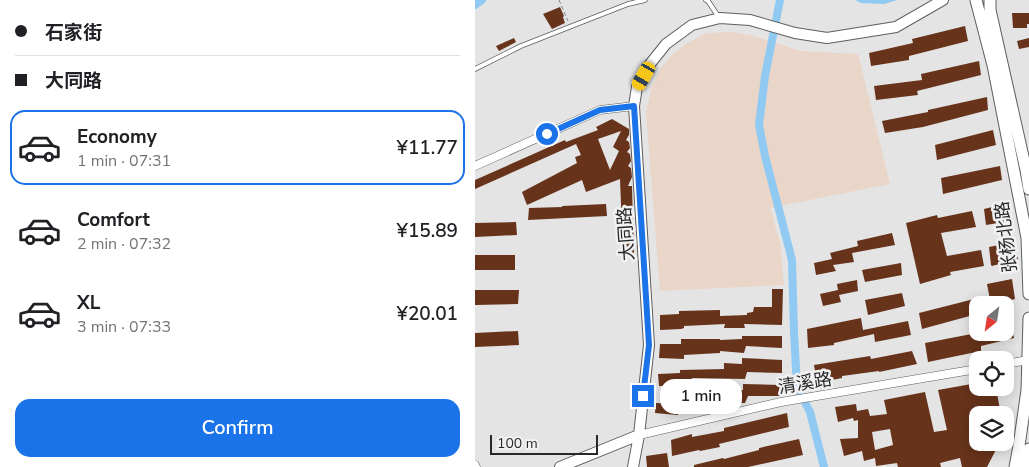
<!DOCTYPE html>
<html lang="en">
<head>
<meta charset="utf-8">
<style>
  :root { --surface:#fff; --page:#f2f2f2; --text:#202124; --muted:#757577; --line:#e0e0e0; --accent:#1a73e8 }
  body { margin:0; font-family:"Nunito Sans","Noto Sans SC",sans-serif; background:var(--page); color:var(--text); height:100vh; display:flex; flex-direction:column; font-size:19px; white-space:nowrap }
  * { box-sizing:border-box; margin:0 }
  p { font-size:16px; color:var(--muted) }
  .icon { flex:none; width:28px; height:28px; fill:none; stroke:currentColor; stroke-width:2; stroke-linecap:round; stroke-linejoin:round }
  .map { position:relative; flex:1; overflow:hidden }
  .sheet { display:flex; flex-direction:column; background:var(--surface); width:475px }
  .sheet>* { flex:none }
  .hud { display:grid; align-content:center; height:110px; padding:0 15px; background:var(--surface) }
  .needle { width:32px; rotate:210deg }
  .tools { position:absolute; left:494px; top:296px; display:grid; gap:10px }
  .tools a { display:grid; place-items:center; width:45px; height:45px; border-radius:10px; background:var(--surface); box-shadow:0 2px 12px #0003; font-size:25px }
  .scale { position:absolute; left:15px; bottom:12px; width:108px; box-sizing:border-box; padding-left:5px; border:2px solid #282828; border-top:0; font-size:14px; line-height:18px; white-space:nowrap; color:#282828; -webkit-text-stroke:4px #f1f1f3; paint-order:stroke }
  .end { position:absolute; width:22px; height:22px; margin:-11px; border:6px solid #1a73e8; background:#fff; box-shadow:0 0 0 2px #fff }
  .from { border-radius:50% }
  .bubble { position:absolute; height:35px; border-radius:15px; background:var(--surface); box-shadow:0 2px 12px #0003; font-size:16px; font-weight:600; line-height:35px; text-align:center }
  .car { position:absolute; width:15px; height:30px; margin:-15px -8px; border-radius:6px; box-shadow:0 0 4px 1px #0007; background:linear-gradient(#f5c518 24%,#345 0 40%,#f5c518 0 76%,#345 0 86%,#f5c518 0) }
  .hud b { display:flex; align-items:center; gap:18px; height:48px; font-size:19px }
  .hud b+b { border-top:1px solid var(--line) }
  .hud i { width:12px; height:12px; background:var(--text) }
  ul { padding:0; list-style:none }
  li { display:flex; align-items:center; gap:15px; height:75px; margin:0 10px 8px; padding:0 5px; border:2px solid transparent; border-radius:15px }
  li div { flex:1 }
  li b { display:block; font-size:19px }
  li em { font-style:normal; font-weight:600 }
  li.selected { border-color:var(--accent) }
  li>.icon { width:45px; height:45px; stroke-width:1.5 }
  .action { display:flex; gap:10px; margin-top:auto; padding:10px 15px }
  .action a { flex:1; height:58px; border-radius:15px; background:var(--accent); color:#fff; font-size:20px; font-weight:600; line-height:58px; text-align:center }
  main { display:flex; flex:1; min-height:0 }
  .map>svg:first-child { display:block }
  .medical { fill:#ead6c8 }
  .water { fill:#90c9f2 }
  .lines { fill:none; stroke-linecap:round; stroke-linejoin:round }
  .canal { stroke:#90c9f2; stroke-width:8 }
  .building { fill:#67331b; fill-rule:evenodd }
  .service-casing { stroke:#5e5e5f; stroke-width:5.5 }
  .minor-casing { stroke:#5e5e5f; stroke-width:9 }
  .tertiary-casing { stroke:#5e5e5f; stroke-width:12 }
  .secondary-casing { stroke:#5e5e5f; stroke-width:13 }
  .path { stroke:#838383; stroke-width:1; stroke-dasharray:4 2.5; stroke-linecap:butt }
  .service { stroke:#fff; stroke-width:4 }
  .minor { stroke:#fff; stroke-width:8 }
  .tertiary { stroke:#fff; stroke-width:10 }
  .secondary { stroke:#fff; stroke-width:11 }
  .route { stroke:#1a73e8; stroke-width:6 }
  .labels { text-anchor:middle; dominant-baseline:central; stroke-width:5; stroke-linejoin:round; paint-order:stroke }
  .street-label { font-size:18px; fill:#282828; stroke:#f1f1f3 }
</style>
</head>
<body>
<main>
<section class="sheet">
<div class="hud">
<b><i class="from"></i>石家街</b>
<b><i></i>大同路</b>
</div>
<ul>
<li class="selected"><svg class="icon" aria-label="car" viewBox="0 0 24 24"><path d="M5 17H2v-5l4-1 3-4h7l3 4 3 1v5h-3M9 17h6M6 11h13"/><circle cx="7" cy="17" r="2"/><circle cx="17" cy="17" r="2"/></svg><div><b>Economy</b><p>1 min · 07:31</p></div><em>¥11.77</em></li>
<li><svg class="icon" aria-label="car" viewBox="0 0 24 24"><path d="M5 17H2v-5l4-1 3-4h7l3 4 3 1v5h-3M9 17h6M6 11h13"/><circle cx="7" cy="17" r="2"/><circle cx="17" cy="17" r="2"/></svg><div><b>Comfort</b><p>2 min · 07:32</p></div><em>¥15.89</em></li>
<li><svg class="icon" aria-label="car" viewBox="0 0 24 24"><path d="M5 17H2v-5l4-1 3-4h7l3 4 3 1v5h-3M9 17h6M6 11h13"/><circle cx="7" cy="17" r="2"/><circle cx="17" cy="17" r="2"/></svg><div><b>XL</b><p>3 min · 07:33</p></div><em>¥20.01</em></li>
</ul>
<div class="action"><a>Confirm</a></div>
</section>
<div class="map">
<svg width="554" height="467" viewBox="0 0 554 467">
  <rect width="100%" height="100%" fill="#e4e4e5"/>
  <path class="medical" d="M258 32 279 36 326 51 383 54 415 184 295 208 305 243 309 285 185 291 171 112 177 87 185 69 196 56 212 43 232 33Z"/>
  <path class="water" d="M380 0H422L409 4 386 3Z"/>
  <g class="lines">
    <path class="canal" d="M305 0 290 76 284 125 290 156 317 260 319 332 322 387 335 412 349 467
      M0 5 7 0"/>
  </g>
  <path class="building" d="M85 7 89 16 88 17 90 23 77 29 68 14Z
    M537 13H554V24H552V28H538Z
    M490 26 493 41 434 56V60L396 66 394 53 438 43 437 39Z
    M39 38 41 42 24 51 21 46Z
    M554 38V47L544 49 542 41Z
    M504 61 506 75 442 91 443 95 401 100 399 86 447 80 446 74Z
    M512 97 513 110 448 127 410 133 407 121 453 112V110Z
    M137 119 154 129V135L151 140 154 142 155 148 152 152 155 154 156 161 153 166 156 168 157 177 153 186H157L159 254H148L145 179 111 192 107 180 52 205 47 192 102 163 100 157 106 155 101 144 0 189V180L90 140 91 142 123 130 121 127ZM146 131 138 147 144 151 135 170 123 139Z
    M518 130 521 145 462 160 460 145Z
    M525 166 527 180 468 194 466 178Z
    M131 204 132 216 53 220 54 208 87 207V206Z
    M530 204 535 221 511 225 509 209Z
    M497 211 501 227 466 233 472 256 506 250 509 266 475 272 476 275 445 284 431 223 462 215 463 218Z
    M41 222 42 235 0 237V223Z
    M417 233 420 245 377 253 379 262 358 265 361 271 341 275 339 263 357 259 355 253 383 246 382 241Z
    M539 242 543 259 517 266 516 265 514 247Z
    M0 255H40V270H0Z
    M426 263 427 275 390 282 387 270Z
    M537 279 540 299 516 305 512 284Z
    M382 280 383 291 364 295 366 302 348 306 345 294 363 290 362 284Z
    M297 289H308L307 325 269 324 270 328H249L250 324 209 326V328L206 329 185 330V315L204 314V311L245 310V316L272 315V313L278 312 279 307H297Z
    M0 290H44L43 304 0 305Z
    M427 293 430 306 393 315 390 300Z
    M503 298 502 314 447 329 444 313Z
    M532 311 539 338 506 346V351L453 362 450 343 507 332H530V312Z
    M386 318 388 330 433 321 436 335 400 342 399 334 359 343V345L333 348 332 329Z
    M43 331 44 345 0 347V333Z
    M267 336H307V348L271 346 269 353 245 351V353L209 355V359L184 358 185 344H206V339H245V340L267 339Z
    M437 351 442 364 404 372V371L367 376V378L342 383 339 365 395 356 396 359Z
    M267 358 307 360V373L272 372 270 379 217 378 216 383H206V386H184L183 374 205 373V370L249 369V363L267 364Z
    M502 383V388H521L526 415H502V442H525L512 467H487L485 458 465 463 466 467H423L422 463 401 466 400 458 389 461 387 451 369 456 365 439 383 438V420L379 421 378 418 363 422 360 407 381 404 382 411 393 409 395 416 412 414 409 400 450 392 459 432 472 430 463 390ZM415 429 418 445 400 450 397 432Z
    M268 384 306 385V396H273L270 403H247L248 389 268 390Z
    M203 399H240V410L204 409 203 415 180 413 181 403 203 404Z
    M312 413 314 427 244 444 245 447 225 451 224 450 197 456 196 440 217 434V437L249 431V428Z
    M324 439 328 455 273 467H219V465L248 458 249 459 284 450V448Z
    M192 453 194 467H172L171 456Z"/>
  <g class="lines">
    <g class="service-casing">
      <path id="service" d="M231 0 233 1 243 16
        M0 69 46 46 153 4 170 0"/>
    </g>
    <g class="minor-casing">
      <path id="minor" d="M0 166 125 110 159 106
        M530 364 554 360
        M164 435 306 402 502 369
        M0 465 1 467"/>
    </g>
    <g class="tertiary-casing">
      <path id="tertiary" d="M85 467 164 435
        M158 467 164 435 174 345 159 106 162 87 175 64 191 44 217 25 245 18 275 20 320 33 352 38 421 27 468 0"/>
    </g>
    <g class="secondary-casing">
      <path id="secondary" d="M501 0 518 65 552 238 554 294
        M515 0V10L551 170 554 189
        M540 467 544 446 552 390 554 318
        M550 467 554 449"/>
    </g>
    <path class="path" d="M84 0 93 21"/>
    <use href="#service" class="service"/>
    <use href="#minor" class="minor"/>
    <use href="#tertiary" class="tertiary"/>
    <use href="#secondary" class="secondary"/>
  </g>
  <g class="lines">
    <path class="route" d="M72 134 125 110 159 106 174 345 168 396"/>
  </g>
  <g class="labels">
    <g class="street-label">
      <text transform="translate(151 234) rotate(-94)">大同路</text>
      <text transform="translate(531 237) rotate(-97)">张杨北路</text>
      <text transform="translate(330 383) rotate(-9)">清溪路</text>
    </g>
  </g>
</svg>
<div class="tools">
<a><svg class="needle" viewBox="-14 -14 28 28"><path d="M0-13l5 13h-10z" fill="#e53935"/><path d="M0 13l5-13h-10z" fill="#757577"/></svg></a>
<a><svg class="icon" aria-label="locate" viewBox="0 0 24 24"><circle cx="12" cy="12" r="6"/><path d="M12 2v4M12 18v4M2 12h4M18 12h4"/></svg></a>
<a><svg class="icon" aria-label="layers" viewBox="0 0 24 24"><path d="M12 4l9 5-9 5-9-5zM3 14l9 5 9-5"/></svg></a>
</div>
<div class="scale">100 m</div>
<i class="end from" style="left:72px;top:134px"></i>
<i class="end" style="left:168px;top:396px"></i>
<div class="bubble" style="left:185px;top:379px;width:82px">1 min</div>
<i class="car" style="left:169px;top:76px;rotate:210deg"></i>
</div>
</main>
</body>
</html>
